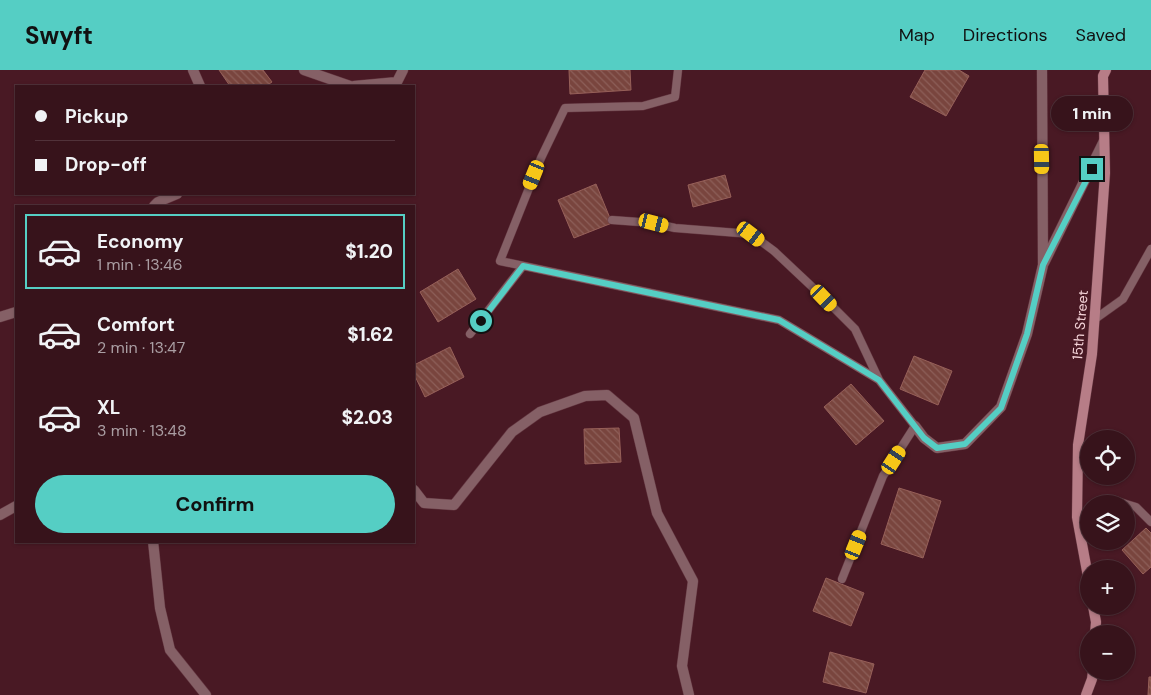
<!DOCTYPE html>
<html lang="en">
<head>
<meta charset="utf-8">
<style>
  :root { --surface:#37131b; --page:#422028; --text:#f1f3f6; --muted:#aa9ea3; --line:#51323a; --accent:#55cec4 }
  body { margin:0; font-family:"DM Sans",sans-serif; background:var(--page); color:var(--text); height:100vh; display:flex; flex-direction:column; font-size:19px; white-space:nowrap }
  * { box-sizing:border-box; margin:0 }
  p { font-size:16px; color:var(--muted) }
  .icon { flex:none; width:28px; height:28px; fill:none; stroke:currentColor; stroke-width:2; stroke-linecap:round; stroke-linejoin:round }
  .map { position:relative; flex:1; overflow:hidden }
  .sheet { position:absolute; left:15px; top:135px; width:400px; height:338px; display:flex; flex-direction:column; background:var(--surface); border-radius:0px; box-shadow:0 1px 4px #0004,0 0 0 1px var(--line) }
  .sheet>* { flex:none }
  .hud { position:absolute; left:15px; top:15px; width:400px; height:110px; border-radius:0px; box-shadow:0 1px 4px #0004,0 0 0 1px var(--line); display:grid; align-content:center; height:110px; padding:0 20px; background:var(--surface) }
  .fabs { position:absolute; left:1080px; top:360px; display:grid; gap:10px }
  .fabs a { display:grid; place-items:center; width:55px; height:55px; border-radius:50%; background:var(--surface); box-shadow:0 1px 4px #0004,0 0 0 1px var(--line); font-size:25px }
  .end { position:absolute; width:22px; height:22px; margin:-11px; border:6px solid #55cec4; background:#111; box-shadow:0 0 0 2px #111 }
  .from { border-radius:50% }
  .bubble { position:absolute; height:35px; border-radius:18px; background:var(--surface); box-shadow:0 1px 4px #0004,0 0 0 1px var(--line); font-size:16px; font-weight:800; line-height:35px; text-align:center }
  .car { position:absolute; width:15px; height:30px; margin:-15px -8px; border-radius:6px; box-shadow:0 0 4px 1px #0007; background:linear-gradient(#f5c518 24%,#345 0 40%,#f5c518 0 76%,#345 0 86%,#f5c518 0) }
  .hud b { display:flex; align-items:center; gap:18px; height:48px; font-size:19px }
  .hud b+b { border-top:1px solid var(--line) }
  .hud i { width:12px; height:12px; background:var(--text) }
  ul { padding:9px 0 0; list-style:none }
  li { display:flex; align-items:center; gap:15px; height:75px; margin:0 10px 8px; padding:0 10px; border:2px solid transparent; border-radius:0px }
  li div { flex:1 }
  li b { display:block; font-size:19px }
  li em { font-style:normal; font-weight:800 }
  li.selected { border-color:var(--accent) }
  li>.icon { width:45px; height:45px; stroke-width:1.5 }
  .action { display:flex; gap:10px; margin-top:auto; padding:10px 20px }
  .action a { flex:1; height:58px; border-radius:30px; background:var(--accent); color:#111; font-size:20px; font-weight:800; line-height:58px; text-align:center }
  header { display:flex; align-items:center; gap:30px; box-sizing:border-box; height:70px; padding:0 25px; background:var(--accent); color:#111 }
  header strong { font-size:24px }
  nav { display:flex; gap:28px; margin-inline-start:auto; font-size:18px }
  .map>svg:first-child { display:block }
  .building { fill:url(#building-back-hatch); stroke:#976059 }
  .lines { fill:none; stroke-linecap:round; stroke-linejoin:round }
  .lane-casing { stroke:#643741; stroke-width:9 }
  .street-casing { stroke:#643741; stroke-width:11 }
  .secondary-casing { stroke:#643741; stroke-width:11 }
  .lane { stroke:#856066; stroke-width:8 }
  .street { stroke:#856066; stroke-width:10 }
  .secondary { stroke:#b77d87; stroke-width:10 }
  .route { stroke:#55cec4; stroke-width:6 }
  .labels { text-anchor:middle; dominant-baseline:central; stroke-width:5; stroke-linejoin:round; paint-order:stroke }
  .street-label { font-size:14px; fill:#f4d3d8; stroke:#491924 }
</style>
</head>
<body>
<header>
<strong>Swyft</strong>
<nav><a>Map</a><a>Directions</a><a>Saved</a></nav>
</header>
<div class="map">
<svg width="1151" height="625" viewBox="0 0 1151 625">
  <defs>
    <pattern id="building-back-hatch" width="6" height="6" patternUnits="userSpaceOnUse" patternTransform="scale(1.25)"><rect width="6" height="6" fill="#79453e"/><path d="M-1 5l2 2M0 0l6 6M5-1l2 2" fill="none" stroke="#8d5f59"/></pattern>
  </defs>
  <rect width="100%" height="100%" fill="#491924"/>
  <path class="building" d="M219 0H263L272 12 266 16H230Z
    M569 0H630L631 20 570 24Z
    M925 0H959L969 6 946 46 910 27Z
    M725 105 731 127 693 137 688 115Z
    M596 114 612 153 574 168 558 130Z
    M458 199 476 229 438 252 420 222Z
    M450 277 464 307 425 327 414 304V295Z
    M914 286 952 301 938 335 900 319Z
    M851 314 884 351 856 375 824 337Z
    M619 358 621 392 585 394 584 359Z
    M899 418 941 431 923 488 881 474Z
    M1146 458 1151 463V497L1143 504 1122 480Z
    M826 508 864 523 851 556 813 541Z
    M830 582 874 594 866 623 823 612Z
    M1149 607H1151V625H1148Z"/>
  <g class="lines">
    <g class="lane-casing">
      <path id="lane" d="M678 0 675 27 643 36 565 38 541 88 500 191 779 250 879 310
        M612 150 653 153 675 158 751 164 774 181 824 228 855 259 879 310 915 356 883 406 842 509
        M1095 249 1123 229 1151 179
        M470 264 523 196
        M1105 434 1114 430 1126 434
        M1126 434 1136 437 1151 452
        M1077 447 1089 442"/>
    </g>
    <g class="street-casing">
      <path id="street" d="M193 0 200 16
        M304 0 350 16
        M354 16 397 12 403 0
        M154 136 158 132 177 124
        M1044 193 1104 71
        M0 247 16 242
        M915 356 924 368 937 378 965 374 1001 337 1027 264 1043 195 1042 0
        M414 420 424 433 454 435 512 362 540 342 585 326 607 325 634 348 657 443 693 511 682 596 689 625
        M0 445 16 436
        M153 471 160 538 170 580 206 625"/>
    </g>
    <g class="secondary-casing">
      <path id="secondary" d="M1089 512 1077 447 1078 375 1092 284 1105 103 1103 6 1106 0
        M1093 536 1096 552 1095 564
        M1086 625 1092 609 1093 601"/>
    </g>
    <use href="#lane" class="lane"/>
    <use href="#street" class="street"/>
    <use href="#secondary" class="secondary"/>
  </g>
  <g class="lines">
    <path class="route" d="M481 251 523 196 779 250 879 310 924 368 937 378 965 374 1001 338 1027 264 1043 195 1092 99"/>
  </g>
  <g class="labels">
    <g class="street-label">
      <text transform="translate(1080 255) rotate(-85)">15th Street</text>
    </g>
  </g>
</svg>
<div class="fabs">
<a><svg class="icon" aria-label="locate" viewBox="0 0 24 24"><circle cx="12" cy="12" r="6"/><path d="M12 2v4M12 18v4M2 12h4M18 12h4"/></svg></a>
<a><svg class="icon" aria-label="layers" viewBox="0 0 24 24"><path d="M12 4l9 5-9 5-9-5zM3 14l9 5 9-5"/></svg></a>
<a>+</a>
<a>−</a>
</div>
<i class="end from" style="left:481px;top:251px"></i>
<i class="end" style="left:1092px;top:99px"></i>
<div class="bubble" style="left:1051px;top:26px;width:82px">1 min</div>
<i class="car" style="left:1042px;top:89px;rotate:179deg"></i>
<i class="car" style="left:534px;top:105px;rotate:202deg"></i>
<i class="car" style="left:654px;top:153px;rotate:104deg"></i>
<i class="car" style="left:751px;top:164px;rotate:127deg"></i>
<i class="car" style="left:824px;top:228px;rotate:136deg"></i>
<i class="car" style="left:894px;top:390px;rotate:33deg"></i>
<i class="car" style="left:856px;top:475px;rotate:22deg"></i>
<div class="hud">
<b><i class="from"></i>Pickup</b>
<b><i></i>Drop-off</b>
</div>
<section class="sheet">
<ul>
<li class="selected"><svg class="icon" aria-label="car" viewBox="0 0 24 24"><path d="M5 17H2v-5l4-1 3-4h7l3 4 3 1v5h-3M9 17h6M6 11h13"/><circle cx="7" cy="17" r="2"/><circle cx="17" cy="17" r="2"/></svg><div><b>Economy</b><p>1 min · 13:46</p></div><em>$1.20</em></li>
<li><svg class="icon" aria-label="car" viewBox="0 0 24 24"><path d="M5 17H2v-5l4-1 3-4h7l3 4 3 1v5h-3M9 17h6M6 11h13"/><circle cx="7" cy="17" r="2"/><circle cx="17" cy="17" r="2"/></svg><div><b>Comfort</b><p>2 min · 13:47</p></div><em>$1.62</em></li>
<li><svg class="icon" aria-label="car" viewBox="0 0 24 24"><path d="M5 17H2v-5l4-1 3-4h7l3 4 3 1v5h-3M9 17h6M6 11h13"/><circle cx="7" cy="17" r="2"/><circle cx="17" cy="17" r="2"/></svg><div><b>XL</b><p>3 min · 13:48</p></div><em>$2.03</em></li>
</ul>
<div class="action"><a>Confirm</a></div>
</section>
</div>
</body>
</html>
